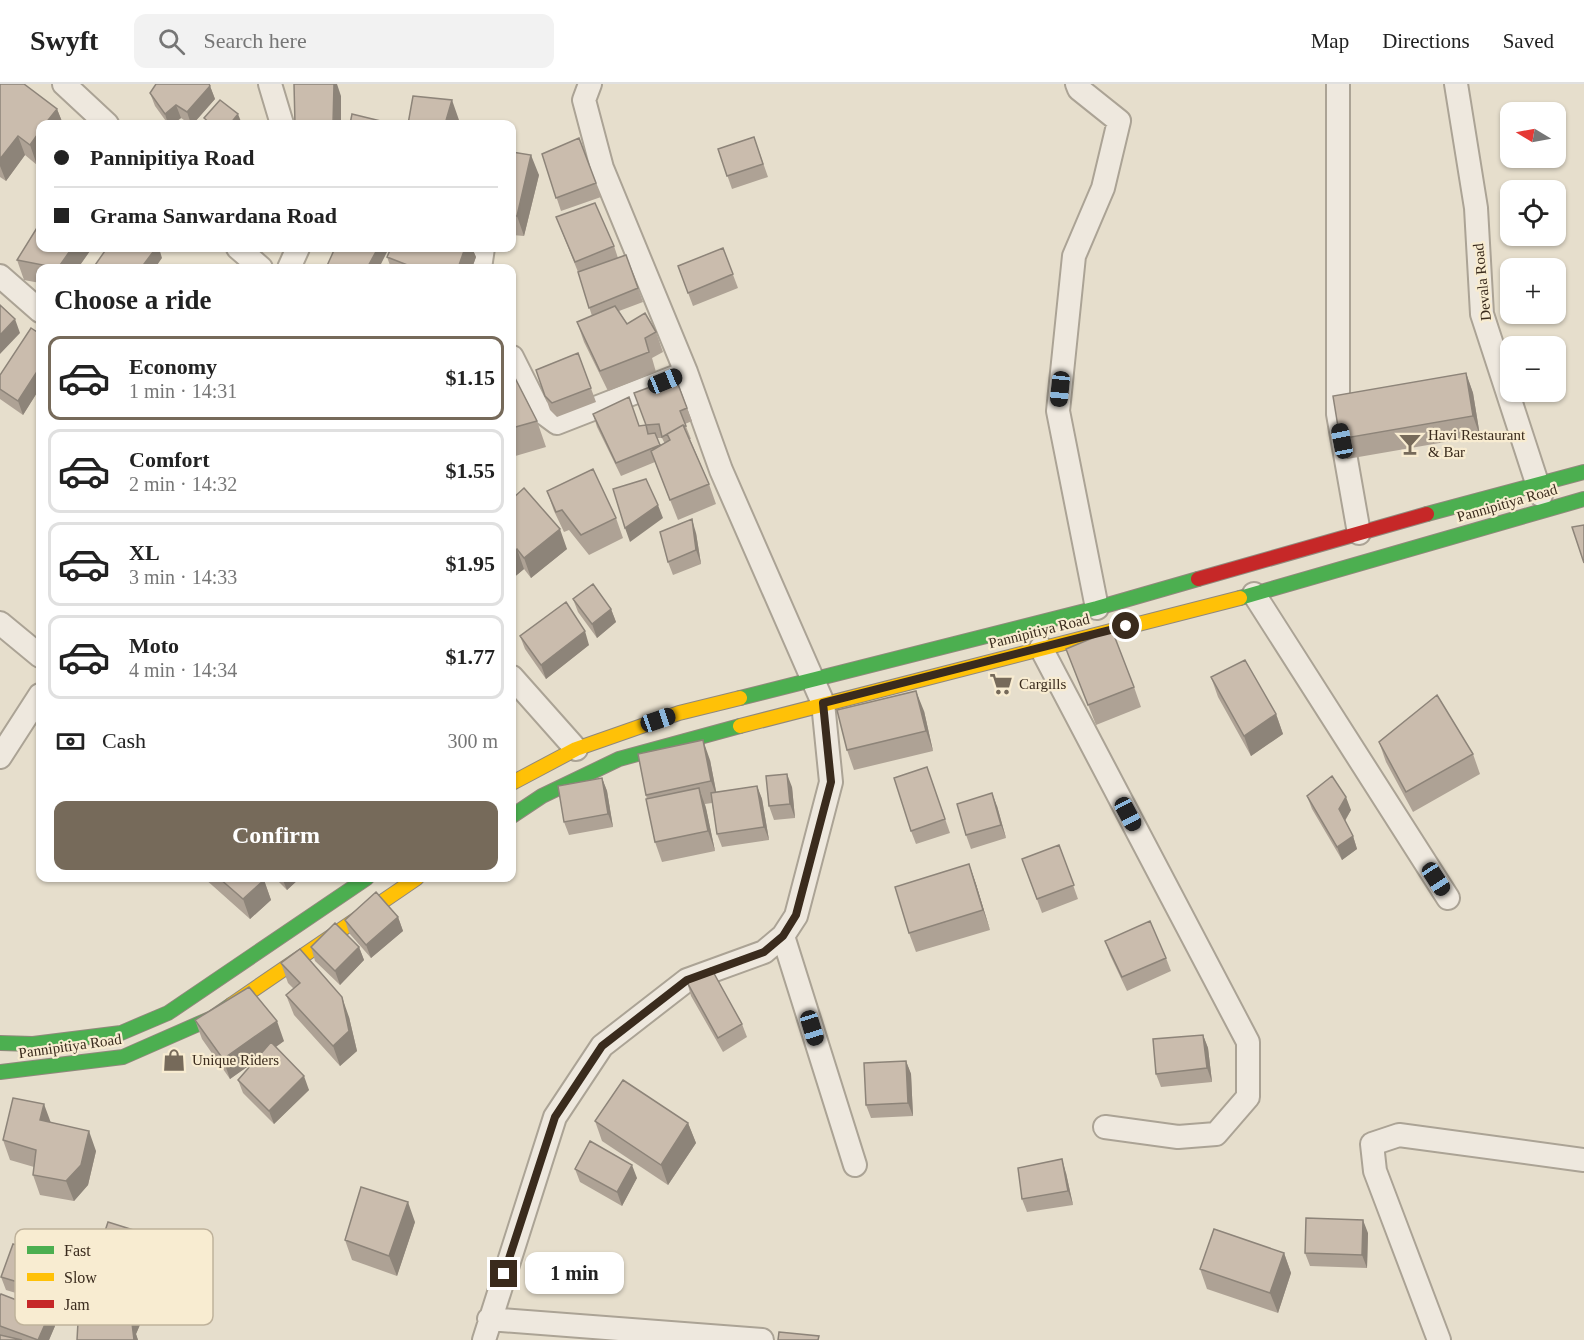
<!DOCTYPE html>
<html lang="en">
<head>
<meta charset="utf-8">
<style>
  :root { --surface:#fff; --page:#f2f2f2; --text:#222; --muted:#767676; --line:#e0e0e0; --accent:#766a5a }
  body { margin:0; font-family:Georgia,serif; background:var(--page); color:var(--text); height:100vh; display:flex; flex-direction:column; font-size:22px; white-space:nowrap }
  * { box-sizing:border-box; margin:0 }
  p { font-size:20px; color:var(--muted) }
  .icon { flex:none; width:33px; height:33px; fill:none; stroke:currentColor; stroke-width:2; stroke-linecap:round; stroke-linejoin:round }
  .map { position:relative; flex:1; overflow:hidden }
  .side { position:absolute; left:36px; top:180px; width:480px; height:618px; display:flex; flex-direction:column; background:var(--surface); border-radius:12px; box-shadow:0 2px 4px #0004 }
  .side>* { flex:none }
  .banner { position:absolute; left:36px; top:36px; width:480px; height:132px; border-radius:12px; box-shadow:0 2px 4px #0004; display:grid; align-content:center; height:132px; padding:0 18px; background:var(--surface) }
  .needle { width:39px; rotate:280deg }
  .fabs { position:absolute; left:1500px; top:18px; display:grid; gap:12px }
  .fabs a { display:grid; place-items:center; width:66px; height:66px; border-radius:12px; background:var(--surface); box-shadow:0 2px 4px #0004; font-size:30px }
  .end { position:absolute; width:27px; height:27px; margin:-14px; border:8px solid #3a2b1d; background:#fff; box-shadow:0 0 0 3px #fff }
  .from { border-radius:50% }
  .bubble { position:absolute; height:42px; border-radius:12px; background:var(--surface); box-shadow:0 2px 4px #0004; font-size:20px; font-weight:700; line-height:42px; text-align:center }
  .car { position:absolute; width:18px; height:36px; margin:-18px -9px; border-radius:8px; box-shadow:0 0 4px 2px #0007; background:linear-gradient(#222 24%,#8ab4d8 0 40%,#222 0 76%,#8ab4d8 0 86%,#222 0) }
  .banner b { display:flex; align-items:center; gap:21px; height:57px; font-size:22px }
  .banner b+b { border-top:2px solid var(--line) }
  .banner i { width:15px; height:15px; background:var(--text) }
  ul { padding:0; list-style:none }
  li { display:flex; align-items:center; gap:18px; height:84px; margin:0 12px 9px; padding:0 6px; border:3px solid var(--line); border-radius:12px }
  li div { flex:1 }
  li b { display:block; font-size:22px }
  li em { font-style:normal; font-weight:700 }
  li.selected { border-color:var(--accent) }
  li>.icon { width:54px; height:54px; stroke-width:1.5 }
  h2 { padding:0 18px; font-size:27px; line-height:72px }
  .pay { display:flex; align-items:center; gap:15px; height:66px; padding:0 18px; font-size:22px }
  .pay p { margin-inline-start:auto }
  .action { display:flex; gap:12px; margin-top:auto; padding:12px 18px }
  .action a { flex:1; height:69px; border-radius:12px; background:var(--accent); color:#fff; font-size:24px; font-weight:700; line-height:69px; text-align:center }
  header { display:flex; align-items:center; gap:36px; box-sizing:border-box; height:84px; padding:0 30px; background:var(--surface); border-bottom:2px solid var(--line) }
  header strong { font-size:28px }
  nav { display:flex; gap:33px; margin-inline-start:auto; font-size:21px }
  .search { width:420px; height:54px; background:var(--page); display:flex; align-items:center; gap:15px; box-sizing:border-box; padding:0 21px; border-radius:12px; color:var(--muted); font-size:22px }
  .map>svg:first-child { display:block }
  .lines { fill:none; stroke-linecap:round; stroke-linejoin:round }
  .street-casing { stroke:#aba395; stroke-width:26 }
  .fast-casing { stroke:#90887c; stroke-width:16 }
  .slow-casing { stroke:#90887c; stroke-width:16 }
  .jam-casing { stroke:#90887c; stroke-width:16 }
  .street { stroke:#eee8de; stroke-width:22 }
  .fast { stroke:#4caf50; stroke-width:14 }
  .slow { stroke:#ffc107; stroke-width:14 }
  .jam { stroke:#c62828; stroke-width:14 }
  .wall { fill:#aea295; fill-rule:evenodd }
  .shaded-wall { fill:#8d8479 }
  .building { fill:#cabcad; stroke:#8d8479; stroke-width:1.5 }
  .route { stroke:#3a2b1d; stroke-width:8 }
  .labels { text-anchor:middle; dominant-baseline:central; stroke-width:4.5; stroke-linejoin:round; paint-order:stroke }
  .street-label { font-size:15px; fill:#3a2b1d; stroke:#f8ecd1 }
  .poi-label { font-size:15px; fill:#3a2b1d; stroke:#f8ecd1; text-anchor:start }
  .key { fill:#f8ecd1; stroke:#bfb29b; stroke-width:1.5 }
  .key-label { font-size:16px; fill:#3a2b1d }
</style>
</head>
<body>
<header>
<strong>Swyft</strong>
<div class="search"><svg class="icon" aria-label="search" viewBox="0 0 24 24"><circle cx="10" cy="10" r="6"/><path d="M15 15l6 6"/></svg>Search here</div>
<nav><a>Map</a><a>Directions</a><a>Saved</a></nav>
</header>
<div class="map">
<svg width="1584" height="1256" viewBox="0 0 1584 1256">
  <rect width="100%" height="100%" fill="#e6decc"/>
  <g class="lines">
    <g class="street-casing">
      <path id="street" d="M64 0 107 40
        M270 0 282 40
        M1077 0 1079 5 1119 37 1103 104 1074 172 1058 327 1097 524
        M1338 0V330L1359 449
        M1456 0 1476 124 1482 230 1541 411
        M238 164 261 184
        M289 184 298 164
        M480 184 483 164
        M0 192 40 227
        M512 273 538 325 557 339 680 291
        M1254 510 1448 814
        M0 539 40 572
        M1041 564 1248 958V1013L1216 1050 1178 1053 1105 1043
        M512 593 576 665
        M0 673 40 611
        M783 852 855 1081
        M489 1235 762 1256
        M484 1256 555 1033 602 962 687 896 764 868 783 852 796 832 831 698 823 619 721 386 686 288 602 84 584 16 590 0
        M1439 1256 1375 1087 1372 1060 1399 1051 1584 1076"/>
    </g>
    <g class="fast-casing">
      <path id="fast" d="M1427 430 1584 388
        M1240 514 1584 415
        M740 614 1097 524 1198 495
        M512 732 542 712 619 675 740 642
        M0 959 33 960 121 949 168 929 367 794
        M0 988 123 973 212 934 231 921"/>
    </g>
    <g class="slow-casing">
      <path id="slow" d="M740 642 1240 514
        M512 699 576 665 679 629 740 614
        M231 921 417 794"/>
    </g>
    <g class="jam-casing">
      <path id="jam" d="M1198 495 1427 430"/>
    </g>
    <use href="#street" class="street"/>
    <use href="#fast" class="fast"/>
    <use href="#slow" class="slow"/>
    <use href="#jam" class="jam"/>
  </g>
  <path class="wall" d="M0 0 57 25 63 40H40V76L37 81 25 71 6 97 0 93Z
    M210 2 215 15 193 40H190L181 34 173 40H168L155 22 150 9Z
    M754 53 768 93 732 105 718 65Z
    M579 54 601 113 561 127 542 70Z
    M512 68 539 91 524 152 512 151Z
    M556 133 614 162 618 174 626 171 643 218 619 227 627 240 656 248 663 268 652 274 656 288 608 307 584 258 577 238 592 232 578 188Z
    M92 164 78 184H40V199L24 196 17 176Z
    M391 164H472L476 173 472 184H391L387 173Z
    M723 164 738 204 693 222 678 182Z
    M40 250V304L23 331 0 315V291Z
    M578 269 596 318 557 333 550 326 536 286Z
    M673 287 692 337 685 340 691 355H690L709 400 716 420 678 436 655 378 621 392 597 343 593 330 639 342 646 341 653 302ZM657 354H662L665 360 660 362Z
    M512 288 537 337 546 363 512 373Z
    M1466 289 1473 309 1480 352 1347 375 1340 355Z
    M547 407 616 434 623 454 589 471 569 446 564 448 554 427Z
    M512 415 567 465 531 494 524 485 512 495Z
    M696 449 701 480 673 491 668 478Z
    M573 515 611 525 616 538 597 554 578 528Z
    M520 552 589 561 546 595 525 565Z
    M1066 565 1134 603 1141 623 1096 641Z
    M1211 593 1276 630 1283 650 1251 672 1218 613Z
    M924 627 933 667 854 686 847 666Z
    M1379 658 1473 670 1480 690 1413 728 1386 678Z
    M710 676 716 708 757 702 762 715 769 756 722 763 717 750 712 719 705 720 715 767 662 778 655 758 646 711Z
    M927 683 950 749 916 760 911 747Z
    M602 694 607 707 613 743 569 751 564 738Z
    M792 703 795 734 774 736 769 722Z
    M1307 712 1351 726 1345 737 1353 752 1357 765 1342 776 1312 725Z
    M997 722 1006 754 971 765 966 751Z
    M1059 761 1078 815 1042 829 1022 775Z
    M969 780 976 800 990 846 916 868 909 849Z
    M204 794H260L264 796 271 816 250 835Z
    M275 794H300L287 806Z
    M398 833 403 847 371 874 349 849 345 836Z
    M1105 857 1166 874 1171 887 1127 907 1110 871Z
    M311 863H359L364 876 340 901 315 877Z
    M281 879 349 933 357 967 340 982 294 931 286 911 294 905 288 899Z
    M687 898 742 940 747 953 723 968 691 912Z
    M195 936 284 957 276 963 309 1006 274 1040 243 1009 238 996 252 979 230 995 202 955Z
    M1203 951 1208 964 1212 998 1161 1003 1156 990Z
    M906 977 911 990 913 1032 871 1034 866 1021Z
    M595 1037 688 1039 696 1059 668 1101 602 1057Z
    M51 1038 96 1067 88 1101 74 1117 40 1111 33 1091 34 1083 10 1076 3 1056Z
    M575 1085 637 1094 622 1122 580 1098Z
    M1066 1089 1073 1121 1027 1128 1022 1115Z
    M415 1138 397 1192 352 1176 345 1156Z
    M1368 1149 1367 1184 1310 1182 1305 1169Z
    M175 1159 179 1172 169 1202 149 1196 154 1208 136 1250 138 1256H77L98 1238 96 1233 108 1183 103 1182 98 1168Z
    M1284 1169 1291 1189 1278 1229 1207 1205 1200 1185Z
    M73 1189 62 1223 6 1206 1 1193Z
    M0 1212 50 1229 55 1242 49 1256H0Z"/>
  <path class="shaded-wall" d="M334 0H337L341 12V40H333Z
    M210 2 215 15 193 40H191L187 28Z
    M452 16 459 36 458 40H445Z
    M176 21 181 34 173 40H168L165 30Z
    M57 25 63 40H45Z
    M238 30 242 40H230Z
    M40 47V76L37 81 30 61Z
    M18 52 25 71 6 97 0 82V75Z
    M531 71 539 91 524 152 517 132Z
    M72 164H92L78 184H58Z
    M156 164H159L162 174 155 184H141Z
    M378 164H389L379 184H367Z
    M465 164H472L476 173 472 184H458Z
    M15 235 20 249 0 270V251Z
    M40 283V304L23 331 18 317Z
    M1466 289 1473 309 1480 352 1473 332Z
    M658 421 663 434 630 458 625 444Z
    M692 435 696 449 701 480 696 466Z
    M560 445 567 465 531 494 524 474Z
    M517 465 524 485 512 495V469Z
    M611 525 616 538 597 554 592 540Z
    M585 547 589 561 546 595 541 581Z
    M916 607 924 627 933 667 926 647Z
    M1276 630 1283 650 1251 672 1244 652Z
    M703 656 710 676 718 717 711 697Z
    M787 690 792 703 795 734 790 720Z
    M602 694 607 707 613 743 608 730Z
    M757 702 762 715 769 756 764 743Z
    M699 704 706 724 715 767 708 747Z
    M992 709 997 722 1006 754 1001 741Z
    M1346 713 1351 726 1344 738 1339 725Z
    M1353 752 1357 765 1342 776 1337 763Z
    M969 780 976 800 990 846 983 826Z
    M282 794H300L287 806Z
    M264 796 271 816 250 835 243 815Z
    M398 833 403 847 371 874 366 861Z
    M359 863 364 876 340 901 335 887Z
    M342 913 349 933 357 967 340 982 333 962Z
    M277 937 284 957 230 995 223 975Z
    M1203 951 1208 964 1212 998 1207 984Z
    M906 977 911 990 913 1032 908 1019Z
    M304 992 309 1006 274 1040 269 1027Z
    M44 1020 51 1039 40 1036Z
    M688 1039 696 1059 668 1101 661 1081Z
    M89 1047 96 1067 88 1101 74 1117 66 1097Z
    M1062 1075 1066 1089 1073 1121 1068 1107Z
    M632 1081 637 1094 622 1122 617 1108Z
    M408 1118 415 1138 397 1192 389 1172Z
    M1363 1136 1368 1149 1367 1184 1362 1171Z
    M175 1159 179 1172 169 1202 164 1188Z
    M1284 1169 1291 1189 1278 1229 1270 1209Z
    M68 1176 73 1189 62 1223 58 1210Z
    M149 1194 154 1208 136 1250 138 1256H134L129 1241Z
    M50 1229 55 1242 49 1256H38Z"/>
  <path class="building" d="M0 0H24L57 25 45 40H40V47L30 61 18 52 0 75Z
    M156 0H209L210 2 187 28 176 21 165 30 150 9Z
    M294 0H334L333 40H295Z
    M413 12 452 16 445 40H408Z
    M220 16 238 30 230 40H211L204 34Z
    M352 30 393 40H350Z
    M754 53 763 80 727 92 718 65Z
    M579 54 596 99 556 114 542 70Z
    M512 68 531 71 517 132H512Z
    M595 119 614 162 575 178 556 133Z
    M40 139V164H72L58 184 17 176Z
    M107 164H156L141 184H93Z
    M335 164H378L367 184H326Z
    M391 164H465L458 184H415L387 173Z
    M723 164 733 190 688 209 678 182Z
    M626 171 638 204 589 224 578 188Z
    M0 221 15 235 0 251Z
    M615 222 627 240 645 229 656 248 645 254 649 268 600 287 577 238Z
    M31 244 40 250V283L18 317 0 305V291Z
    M578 269 591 304 552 319 545 312 536 286Z
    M673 287 687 324 680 327 686 342H684L683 341 662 353 659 340 646 341 634 309 653 302 651 296Z
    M512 288 537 337 512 344Z
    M1466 289 1473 332 1340 355 1333 312Z
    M629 313 639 342 646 341 648 350 655 349 660 361 616 379 593 330Z
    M683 341 709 400 670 416 651 367 670 356 667 350Z
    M593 385 616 434 581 451 562 426 556 428 547 407Z
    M646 395 658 421 625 444 613 405Z
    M524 404 560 445 524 474 517 465 512 469V415Z
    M692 435 696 466 668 478 660 448Z
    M1584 441V479L1572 443Z
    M593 500 611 525 592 540 573 515Z
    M566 518 585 547 541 581 520 552Z
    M1112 546 1134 603 1088 621 1066 565Z
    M1245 576 1276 630 1244 652 1211 593Z
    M916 607 926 647 847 666 837 626Z
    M1437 611 1473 670 1406 708 1379 658Z
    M703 656 711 697 646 711 638 670Z
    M927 683 945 735 911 747 894 694Z
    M787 690 790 720 769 722 766 692Z
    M1332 692 1346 713 1339 725 1353 752 1337 763 1307 712Z
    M602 694 608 730 564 738 558 702Z
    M757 702 764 743 717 750 711 709Z
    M699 704 708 747 655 758 646 715Z
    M992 709 1001 741 966 751 957 720Z
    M1059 761 1074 801 1037 815 1022 775Z
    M969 780 983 826 909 849 895 803Z
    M219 794H260L264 796 243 815Z
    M376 808 398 833 366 861 345 836Z
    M1150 837 1166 874 1122 893 1105 857Z
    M335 839 359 863 335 887 311 863Z
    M300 865 342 913 349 947 333 962 286 911 300 899 281 879Z
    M711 884 742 940 718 954 687 898Z
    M249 903 277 937 223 975 195 936Z
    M1203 951 1207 984 1156 990 1153 955Z
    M271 958 304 992 269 1027 238 996Z
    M906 977 908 1019 866 1021 864 979Z
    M623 996 688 1039 661 1081 595 1037Z
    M13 1014 44 1020 40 1036 89 1047 81 1081 66 1097 33 1091 36 1066 3 1056Z
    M590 1057 632 1081 617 1108 575 1085Z
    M1062 1075 1068 1107 1022 1115 1018 1084Z
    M361 1103 408 1118 389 1172 345 1156Z
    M1306 1134 1363 1136 1362 1171 1305 1169Z
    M108 1138 175 1159 164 1188 98 1168Z
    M1214 1145 1284 1169 1270 1209 1200 1185Z
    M13 1160 68 1176 58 1210 1 1193Z
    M1 1210 50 1229 38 1256 0 1242V1212Z
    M78 1238 132 1239 134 1256H77Z
    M779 1248 819 1252 818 1256H778Z
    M0 1251 22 1256H0Z"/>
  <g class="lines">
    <path class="route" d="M504 1190 555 1033 602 962 687 896 764 868 783 852 796 831 831 698 823 619 1126 542"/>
  </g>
  <defs>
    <g id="bar-bare" transform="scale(1.8)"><path d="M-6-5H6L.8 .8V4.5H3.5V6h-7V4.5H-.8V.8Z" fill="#766a5a" stroke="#f8ecd1" stroke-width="2.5" paint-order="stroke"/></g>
    <g id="supermarket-bare" transform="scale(1.8)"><path d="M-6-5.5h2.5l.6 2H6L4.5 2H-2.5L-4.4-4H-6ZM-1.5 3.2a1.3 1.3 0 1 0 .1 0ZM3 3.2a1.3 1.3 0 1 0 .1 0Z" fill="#766a5a" stroke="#f8ecd1" stroke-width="2.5" paint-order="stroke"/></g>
    <g id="shop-bare" transform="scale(1.8)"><path d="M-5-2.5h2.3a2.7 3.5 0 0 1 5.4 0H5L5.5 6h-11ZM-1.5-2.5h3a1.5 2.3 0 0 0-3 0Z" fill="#766a5a" stroke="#f8ecd1" stroke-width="2.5" paint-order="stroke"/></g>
  </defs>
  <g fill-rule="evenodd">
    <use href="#bar-bare" x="1410" y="360"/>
    <use href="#supermarket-bare" x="1001" y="600"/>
    <use href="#shop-bare" x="174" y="976"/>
  </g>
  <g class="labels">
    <g class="street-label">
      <text transform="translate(1482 198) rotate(-96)">Devala Road</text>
      <text transform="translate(1507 419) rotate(-16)">Pannipitiya Road</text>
      <text transform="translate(1039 547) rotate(-14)">Pannipitiya Road</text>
      <text transform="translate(70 962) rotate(-8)">Pannipitiya Road</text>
    </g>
    <g class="poi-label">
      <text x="1428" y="351">Havi Restaurant<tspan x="1428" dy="17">&amp; Bar</tspan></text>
      <text x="1019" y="600">Cargills</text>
      <text x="192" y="976">Unique Riders</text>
    </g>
  </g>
  <rect x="15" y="1145" width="198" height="96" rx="9" class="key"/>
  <rect x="27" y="1162" width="27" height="8" fill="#4caf50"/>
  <rect x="27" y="1189" width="27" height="8" fill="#ffc107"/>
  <rect x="27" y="1216" width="27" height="8" fill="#c62828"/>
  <g class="key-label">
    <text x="64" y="1172">Fast</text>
    <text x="64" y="1199">Slow</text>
    <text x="64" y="1226">Jam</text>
  </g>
</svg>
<div class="fabs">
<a><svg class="needle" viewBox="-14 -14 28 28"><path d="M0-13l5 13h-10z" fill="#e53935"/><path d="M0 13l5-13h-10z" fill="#767676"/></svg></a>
<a><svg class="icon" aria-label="locate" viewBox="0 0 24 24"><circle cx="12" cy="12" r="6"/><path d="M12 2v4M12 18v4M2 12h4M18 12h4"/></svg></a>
<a>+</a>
<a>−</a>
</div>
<i class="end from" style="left:1126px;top:542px"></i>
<i class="end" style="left:504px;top:1190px"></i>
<div class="bubble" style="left:525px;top:1168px;width:99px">1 min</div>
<i class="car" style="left:665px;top:297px;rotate:68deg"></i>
<i class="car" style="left:1060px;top:305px;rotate:186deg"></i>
<i class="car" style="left:1342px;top:357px;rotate:349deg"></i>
<i class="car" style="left:658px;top:636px;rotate:71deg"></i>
<i class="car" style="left:1128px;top:730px;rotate:152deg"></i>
<i class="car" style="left:1436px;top:795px;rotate:147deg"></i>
<i class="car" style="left:812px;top:944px;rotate:163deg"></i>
<div class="banner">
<b><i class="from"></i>Pannipitiya Road</b>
<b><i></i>Grama Sanwardana Road</b>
</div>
<section class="side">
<h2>Choose a ride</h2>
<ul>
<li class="selected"><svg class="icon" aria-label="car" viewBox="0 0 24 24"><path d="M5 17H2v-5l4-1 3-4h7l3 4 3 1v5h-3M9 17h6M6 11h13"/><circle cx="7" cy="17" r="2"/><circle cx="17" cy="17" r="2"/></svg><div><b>Economy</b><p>1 min · 14:31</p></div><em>$1.15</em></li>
<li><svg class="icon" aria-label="car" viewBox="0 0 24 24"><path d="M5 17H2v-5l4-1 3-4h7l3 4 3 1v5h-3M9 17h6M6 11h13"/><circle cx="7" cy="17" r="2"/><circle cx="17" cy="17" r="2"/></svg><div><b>Comfort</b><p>2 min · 14:32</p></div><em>$1.55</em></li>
<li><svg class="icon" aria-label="car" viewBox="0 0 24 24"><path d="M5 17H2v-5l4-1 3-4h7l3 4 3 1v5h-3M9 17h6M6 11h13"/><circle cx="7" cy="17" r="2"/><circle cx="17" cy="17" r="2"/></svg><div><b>XL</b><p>3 min · 14:33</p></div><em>$1.95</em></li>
<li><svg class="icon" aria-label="car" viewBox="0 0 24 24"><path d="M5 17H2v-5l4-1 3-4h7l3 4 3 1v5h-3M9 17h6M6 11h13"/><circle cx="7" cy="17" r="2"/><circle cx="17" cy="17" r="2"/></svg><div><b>Moto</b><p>4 min · 14:34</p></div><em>$1.77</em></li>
</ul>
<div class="pay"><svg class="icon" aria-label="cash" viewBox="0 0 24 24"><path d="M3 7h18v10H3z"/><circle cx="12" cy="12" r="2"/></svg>Cash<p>300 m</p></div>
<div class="action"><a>Confirm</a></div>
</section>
</div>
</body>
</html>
